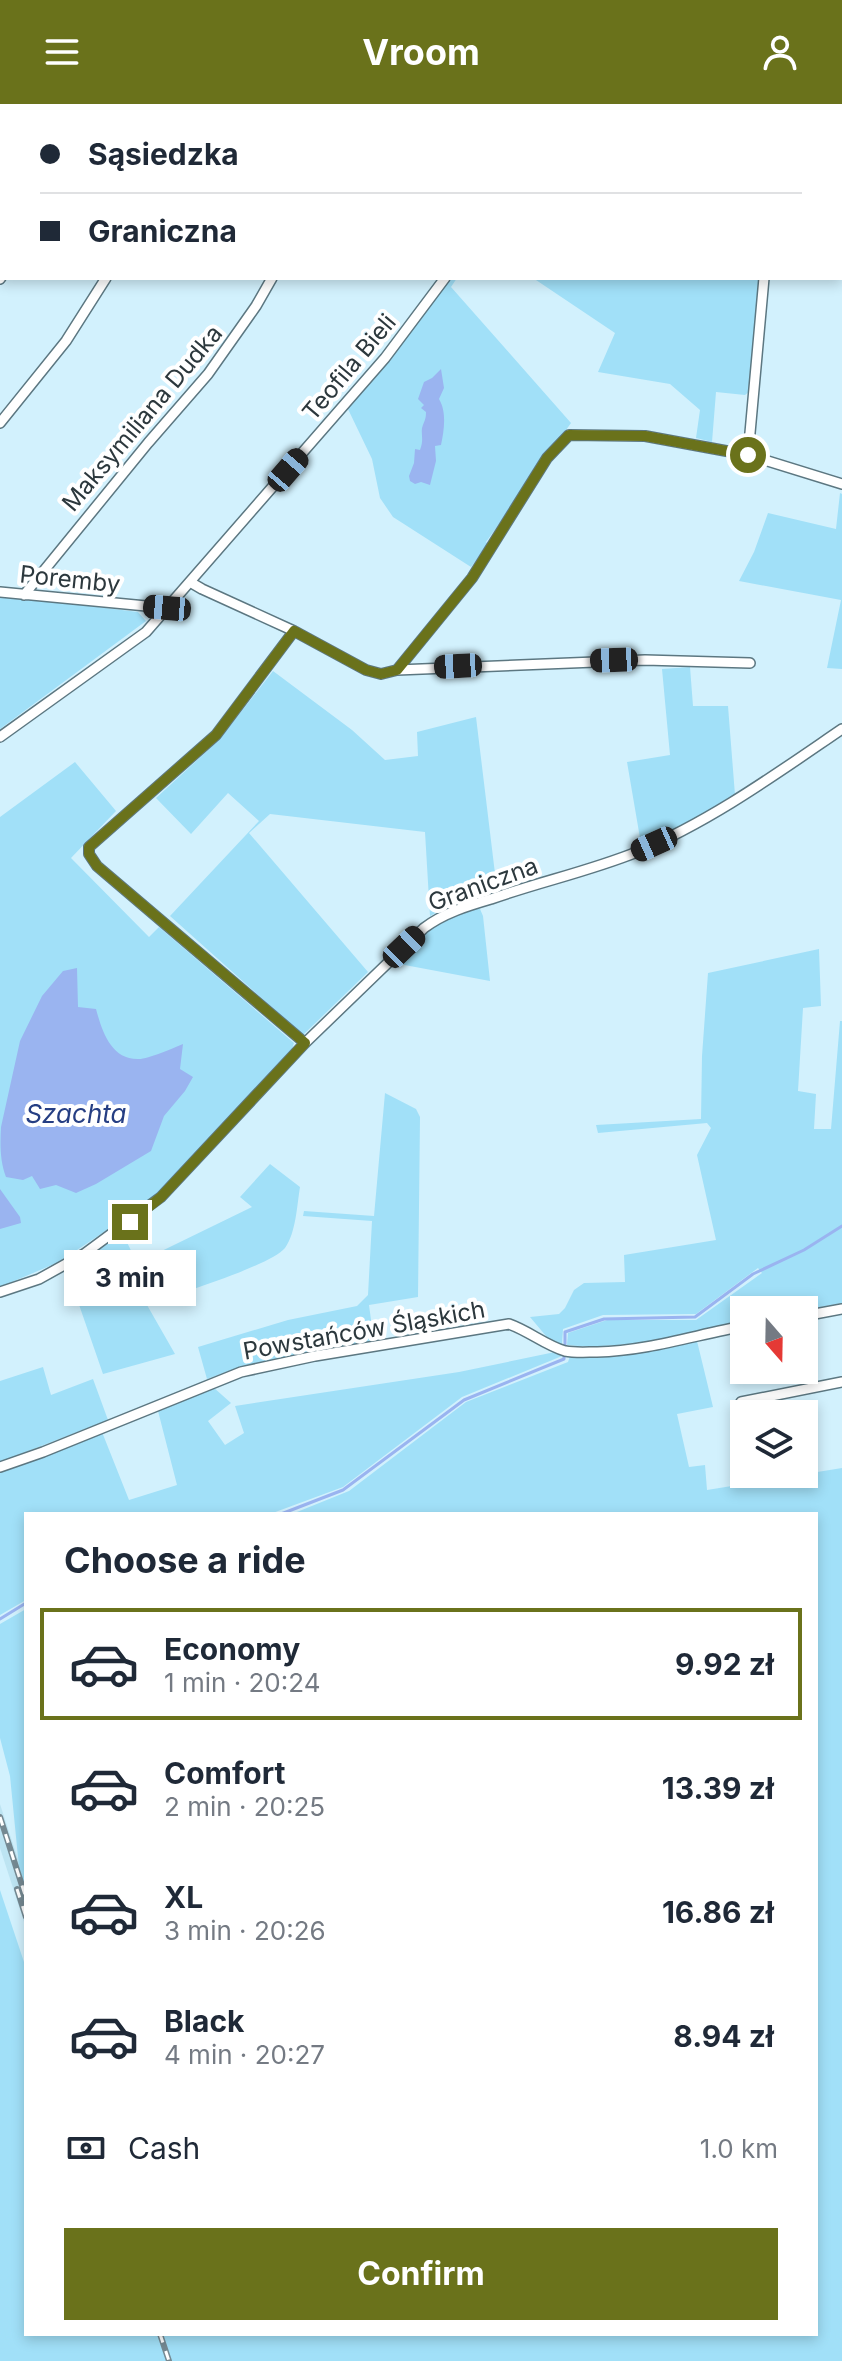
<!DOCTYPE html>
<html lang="en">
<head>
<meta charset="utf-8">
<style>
  :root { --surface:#fff; --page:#f6f6f7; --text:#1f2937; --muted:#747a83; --line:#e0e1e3; --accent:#6a721b }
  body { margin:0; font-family:Inter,sans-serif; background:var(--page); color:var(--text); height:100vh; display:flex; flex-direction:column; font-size:30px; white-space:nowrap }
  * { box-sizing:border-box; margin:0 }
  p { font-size:26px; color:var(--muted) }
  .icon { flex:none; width:44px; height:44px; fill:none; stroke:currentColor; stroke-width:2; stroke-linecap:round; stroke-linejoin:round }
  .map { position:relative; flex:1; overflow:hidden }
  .panel { position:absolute; left:24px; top:1408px; width:794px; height:824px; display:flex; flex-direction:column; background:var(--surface); border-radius:0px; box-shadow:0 4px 12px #0003 }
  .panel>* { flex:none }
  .guide { position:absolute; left:0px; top:0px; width:842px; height:176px; box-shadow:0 4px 12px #0003; display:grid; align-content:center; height:176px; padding:0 40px; background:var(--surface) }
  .needle { width:52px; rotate:160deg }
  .controls { position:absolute; left:730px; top:1192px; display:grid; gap:16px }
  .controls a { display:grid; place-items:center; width:88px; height:88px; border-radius:0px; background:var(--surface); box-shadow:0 4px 12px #0003; font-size:40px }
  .end { position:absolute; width:36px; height:36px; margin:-18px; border:10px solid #6a721b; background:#fff; box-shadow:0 0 0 4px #fff }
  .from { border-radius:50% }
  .bubble { position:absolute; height:56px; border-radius:0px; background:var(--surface); box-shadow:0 4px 12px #0003; font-size:26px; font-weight:700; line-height:56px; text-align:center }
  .car { position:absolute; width:24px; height:48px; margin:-24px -12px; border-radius:10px; box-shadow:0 0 6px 2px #0007; background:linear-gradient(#222 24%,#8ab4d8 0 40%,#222 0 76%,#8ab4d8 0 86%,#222 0) }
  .guide b { display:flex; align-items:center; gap:28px; height:76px; font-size:30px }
  .guide b+b { border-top:2px solid var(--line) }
  .guide i { width:20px; height:20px; background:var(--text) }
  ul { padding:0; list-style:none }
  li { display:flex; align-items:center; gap:24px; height:112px; margin:0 16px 12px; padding:0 24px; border:4px solid transparent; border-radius:0px }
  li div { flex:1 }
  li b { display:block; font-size:30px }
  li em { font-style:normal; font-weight:700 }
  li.active { border-color:var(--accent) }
  li>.icon { width:72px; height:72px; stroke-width:1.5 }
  h2 { padding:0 40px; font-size:36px; line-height:96px }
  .pay { display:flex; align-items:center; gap:20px; height:88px; padding:0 40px; font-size:30px }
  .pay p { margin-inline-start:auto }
  .action { display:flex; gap:16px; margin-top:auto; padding:16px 40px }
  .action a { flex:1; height:92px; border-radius:0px; background:var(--accent); color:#fff; font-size:32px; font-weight:700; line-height:92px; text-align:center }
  header { display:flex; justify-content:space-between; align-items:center; height:104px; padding:0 40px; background:var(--accent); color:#fff; font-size:36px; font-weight:700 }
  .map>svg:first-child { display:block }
  .built { fill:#bde4f2 }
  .green { fill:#a1e0f8 }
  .water { fill:#9ab4f0 }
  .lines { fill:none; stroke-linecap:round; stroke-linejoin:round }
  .stream { stroke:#9ab4f0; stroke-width:3 }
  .minor-casing { stroke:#5c7781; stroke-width:12 }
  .minor { stroke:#fff; stroke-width:9 }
  .rail-casing { stroke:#758992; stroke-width:6 }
  .rail { stroke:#fff; stroke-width:3; stroke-dasharray:9; stroke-linecap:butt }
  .route { stroke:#6a721b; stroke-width:10 }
  .labels { text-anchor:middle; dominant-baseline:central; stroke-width:8; stroke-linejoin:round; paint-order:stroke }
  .street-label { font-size:24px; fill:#2c383d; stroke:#fff }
  .water-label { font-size:26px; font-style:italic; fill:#253e83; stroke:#fff }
</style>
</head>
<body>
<header><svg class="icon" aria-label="menu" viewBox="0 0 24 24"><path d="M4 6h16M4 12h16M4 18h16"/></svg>Vroom<svg class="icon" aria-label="person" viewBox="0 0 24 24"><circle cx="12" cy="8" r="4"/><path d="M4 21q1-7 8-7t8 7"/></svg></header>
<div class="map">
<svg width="842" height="2257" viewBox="0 0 842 2257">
  <rect width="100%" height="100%" fill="#d2f1fd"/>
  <path class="built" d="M0 1700 26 1780V1824L0 1744Z"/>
  <path class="green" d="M569 0H707L710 2H567Z
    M451 174H457L451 183 571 319 486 438 488 440 471 463 393 413 380 394 372 355 347 303Z
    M533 174H760L750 287 745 291 716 288 712 338 696 334 700 306 670 280 598 268 615 229Z
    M840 389 842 390V565L827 564 841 496 739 477 754 448 768 409 836 425Z
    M0 491 138 508 146 517 0 625Z
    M690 563 693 602H728L735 691 680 724 640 734 627 658 670 651 662 565Z
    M273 567 352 626 385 656 418 652 417 628 476 613 497 786 453 800 430 812 425 728 270 710 249 729 368 868 303 931 170 812 259 717 228 689 191 730 156 694 219 636Z
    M75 658 116 707 71 754 149 833 159 823 294 939 291 948 152 1096 59 1158 0 1183V713Z
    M473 803 480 805 483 812 490 877 394 859 431 822Z
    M819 845 821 902 803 904 798 987 816 990 814 1025H831L840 917H842V1199L804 1206H744V1218C686 1229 626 1247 567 1241L568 1229 607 1216H696L762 1169 758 1164 696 1210 603 1211 563 1225 562 1240 551 1238 530 1213 559 1210 565 1204 574 1186 584 1179 625 1178 624 1151 716 1136 697 1051 711 1024 707 1019 598 1029 596 1021 701 1015 702 952 708 869Z
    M385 989 416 1005 420 1013 418 1193 369 1201 374 1238 234 1265 207 1275 198 1243 288 1216 357 1202 368 1191 372 1117 303 1112 304 1107 374 1112Z
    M270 1060 300 1083C297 1101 296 1129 285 1144 270 1162 174 1191 147 1201L175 1250 103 1270 67 1166 123 1130 137 1159 252 1103 240 1093Z
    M697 1237 713 1303 677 1310 689 1363 705 1361 707 1386 842 1364V2257H0V1786L26 1864V2230H816V1410H292L349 1387 466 1298 568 1258 570 1252 613 1253Z
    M555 1248 562 1252 462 1293 343 1383 270 1410H26V1496L0 1511V1367L102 1328 129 1396 177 1381 158 1307 213 1283 231 1299 208 1317 225 1341 244 1329 235 1302 459 1268Z
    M43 1263 51 1291 93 1275 108 1316 0 1358V1277Z
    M26 1505V1834L10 1672 0 1634V1520Z"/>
  <path class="water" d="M441 265 444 284 439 295C447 308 444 327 441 341L435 342 436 357 430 381 421 378 415 380 410 377 409 372 414 359 415 345 420 346C424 335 421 332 422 324 424 317 426 316 426 308L421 304 424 301 418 295 424 278 432 274Z
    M77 864 78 903 96 905C102 927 111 956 139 955 148 955 174 944 183 940L180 965 193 973 185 987 164 1012 151 1047 96 1080 76 1089 56 1081 40 1085 32 1072 23 1076 6 1073C0 1057 0 1041 1 1023L20 937 42 892 63 867Z
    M0 1085 20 1113 21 1119 0 1125Z"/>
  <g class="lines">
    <path class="stream" d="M565 1240V1228L604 1215 695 1213 753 1170 804 1146 842 1122
      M281 1410 343 1386 464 1296 564 1255V1249
      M0 1515 26 1499"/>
    <g class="minor-casing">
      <path id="minor" d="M355 0 359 2
        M50 2 51 0
        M123 2 124 0
        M206 2 208 0
        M389 2 390 0
        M560 2 562 0
        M814 2 815 0
        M0 61 2 62
        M0 175 2 172
        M0 319 66 237 106 174
        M748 351 764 174
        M190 478 202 485 294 527 366 566 381 570 397 566 645 556 750 559
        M0 488 167 504
        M24 491 148 339 208 270 256 202 272 174
        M294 527 216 631 89 743V750L97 762 305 939
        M397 566 472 474 547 354 569 331 645 332 748 351 842 380
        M0 633 146 528 385 254 445 174
        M0 1188 39 1175 84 1150 161 1093 305 939 424 824C444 809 467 802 491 795 539 778 590 767 637 748 711 717 776 670 842 625
        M804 1212 842 1205
        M741 1298 842 1278
        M0 1363 43 1348 241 1268 315 1252 509 1220C529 1227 545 1241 565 1247 575 1249 587 1248 597 1248 647 1247 695 1231 744 1222"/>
    </g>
    <use href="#minor" class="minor"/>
    <g class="rail-casing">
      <path id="rail" d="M0 1713 26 1794
        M17 1785 26 1813
        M160 2230 169 2257"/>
    </g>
    <use href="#rail" class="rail"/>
  </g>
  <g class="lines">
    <path class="route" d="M130 1118 161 1093 305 939 97 762 89 750V743L216 631 294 527 366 566 381 570 397 566 472 474 547 354 569 331 645 332 748 351"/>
  </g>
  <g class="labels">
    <g class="street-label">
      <text transform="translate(349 263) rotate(-50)">Teofila Bieli</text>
      <text transform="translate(142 314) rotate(-50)">Maksymiliana Dudka</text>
      <text transform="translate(70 475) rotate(6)">Poremby</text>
      <text transform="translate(483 780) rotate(-20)">Graniczna</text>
      <text transform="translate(364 1226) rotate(-10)">Powstańców Śląskich</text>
    </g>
    <g class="water-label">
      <text x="76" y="1009">Szachta</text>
    </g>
  </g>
</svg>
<div class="controls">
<a><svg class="needle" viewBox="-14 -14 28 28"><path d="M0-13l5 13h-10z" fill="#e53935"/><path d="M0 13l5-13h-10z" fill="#747a83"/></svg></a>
<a><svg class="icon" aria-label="layers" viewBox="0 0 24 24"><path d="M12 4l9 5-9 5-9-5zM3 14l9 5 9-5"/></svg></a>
</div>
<i class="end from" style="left:748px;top:351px"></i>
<i class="end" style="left:130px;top:1118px"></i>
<div class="bubble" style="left:64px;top:1146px;width:132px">3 min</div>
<i class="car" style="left:288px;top:366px;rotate:41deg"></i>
<i class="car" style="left:167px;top:504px;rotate:275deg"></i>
<i class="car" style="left:614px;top:556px;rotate:268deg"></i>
<i class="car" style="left:458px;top:562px;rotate:267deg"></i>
<i class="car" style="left:654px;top:740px;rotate:246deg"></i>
<i class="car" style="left:404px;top:843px;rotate:46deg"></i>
<div class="guide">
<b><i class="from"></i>Sąsiedzka</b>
<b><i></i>Graniczna</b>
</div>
<section class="panel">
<h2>Choose a ride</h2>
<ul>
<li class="active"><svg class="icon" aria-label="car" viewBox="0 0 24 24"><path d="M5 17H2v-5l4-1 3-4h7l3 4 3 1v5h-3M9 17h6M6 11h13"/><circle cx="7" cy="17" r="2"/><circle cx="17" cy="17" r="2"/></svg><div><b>Economy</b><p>1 min · 20:24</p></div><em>9.92 zł</em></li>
<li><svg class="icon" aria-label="car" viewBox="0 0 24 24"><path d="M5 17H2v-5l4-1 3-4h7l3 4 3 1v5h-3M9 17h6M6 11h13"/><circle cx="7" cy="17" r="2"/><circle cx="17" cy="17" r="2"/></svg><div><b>Comfort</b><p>2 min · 20:25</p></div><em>13.39 zł</em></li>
<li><svg class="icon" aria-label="car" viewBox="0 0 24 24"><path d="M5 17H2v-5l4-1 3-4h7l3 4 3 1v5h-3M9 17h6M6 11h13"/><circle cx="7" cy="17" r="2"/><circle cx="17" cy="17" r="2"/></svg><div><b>XL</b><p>3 min · 20:26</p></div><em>16.86 zł</em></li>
<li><svg class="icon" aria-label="car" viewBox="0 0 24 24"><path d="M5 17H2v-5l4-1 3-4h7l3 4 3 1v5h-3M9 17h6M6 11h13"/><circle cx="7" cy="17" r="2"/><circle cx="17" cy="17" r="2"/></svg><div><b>Black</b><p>4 min · 20:27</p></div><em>8.94 zł</em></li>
</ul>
<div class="pay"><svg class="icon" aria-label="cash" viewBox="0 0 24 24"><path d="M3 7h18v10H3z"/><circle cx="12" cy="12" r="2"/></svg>Cash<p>1.0 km</p></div>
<div class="action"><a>Confirm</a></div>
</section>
</div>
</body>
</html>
